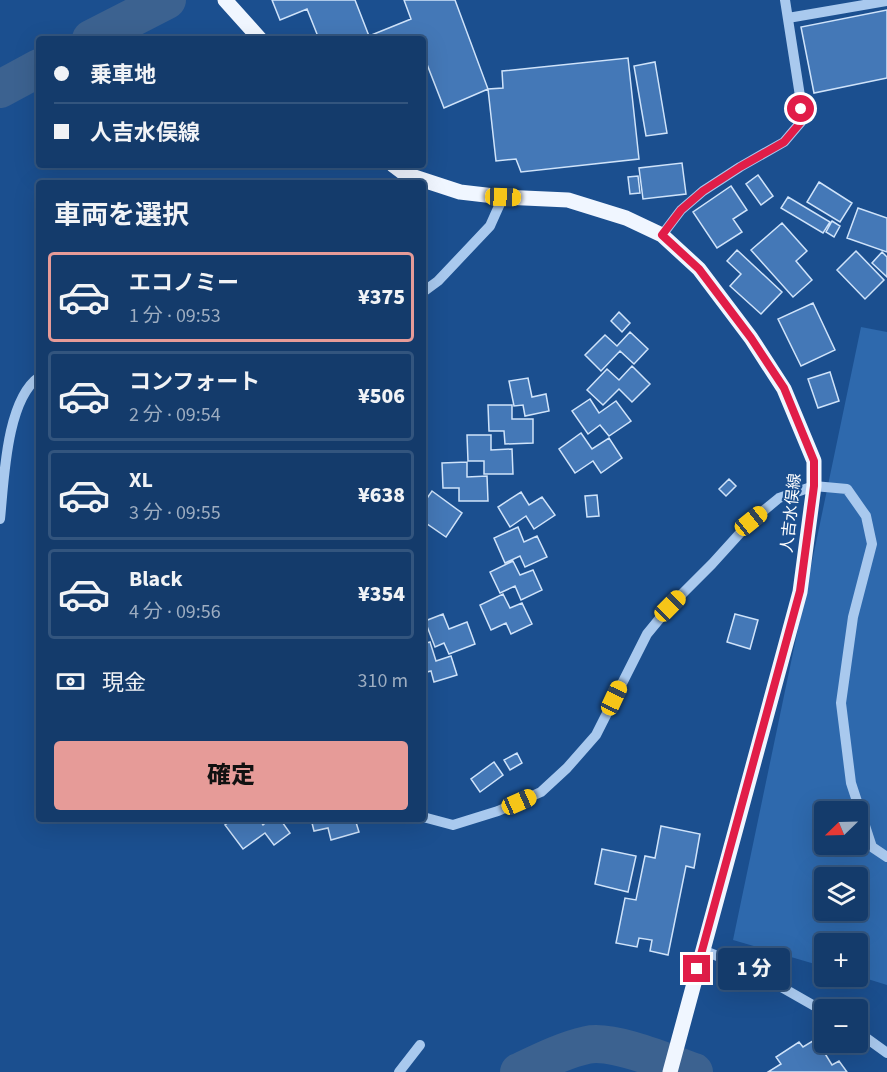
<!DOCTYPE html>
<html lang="ja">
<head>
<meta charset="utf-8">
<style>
  :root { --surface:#143b6b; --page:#214673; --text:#f1f3f6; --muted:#9dadc1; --line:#33557e; --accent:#e69b98 }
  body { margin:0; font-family:"Source Sans 3","Noto Sans JP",sans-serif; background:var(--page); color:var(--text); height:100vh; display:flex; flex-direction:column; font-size:22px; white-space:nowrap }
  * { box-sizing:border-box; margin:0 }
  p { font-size:20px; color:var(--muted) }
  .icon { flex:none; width:33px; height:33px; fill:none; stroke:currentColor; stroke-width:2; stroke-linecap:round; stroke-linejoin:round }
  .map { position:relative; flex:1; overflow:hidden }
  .sheet { position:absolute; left:36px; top:180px; width:390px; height:642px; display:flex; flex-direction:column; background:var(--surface); border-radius:6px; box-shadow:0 6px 24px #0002,0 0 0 2px var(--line) }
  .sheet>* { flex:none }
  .guide { position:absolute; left:36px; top:36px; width:390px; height:132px; border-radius:6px; box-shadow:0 6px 24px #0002,0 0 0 2px var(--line); display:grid; align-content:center; height:132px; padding:0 18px; background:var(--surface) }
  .needle { width:39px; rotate:247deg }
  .fabs { position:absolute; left:814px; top:801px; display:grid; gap:12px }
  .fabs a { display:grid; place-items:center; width:54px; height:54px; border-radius:6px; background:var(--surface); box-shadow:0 6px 24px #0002,0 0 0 2px var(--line); font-size:30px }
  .end { position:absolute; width:27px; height:27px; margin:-14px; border:8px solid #e11d48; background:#fff; box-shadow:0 0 0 3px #fff }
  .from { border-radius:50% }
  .bubble { position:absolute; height:42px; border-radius:6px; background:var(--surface); box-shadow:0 6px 24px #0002,0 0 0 2px var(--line); font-size:20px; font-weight:800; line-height:42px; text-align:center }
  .car { position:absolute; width:18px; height:36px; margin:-18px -9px; border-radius:8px; box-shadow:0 0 4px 2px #0007; background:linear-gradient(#f5c518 24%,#345 0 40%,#f5c518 0 76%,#345 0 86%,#f5c518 0) }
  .guide b { display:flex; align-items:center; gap:21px; height:57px; font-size:22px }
  .guide b+b { border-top:2px solid var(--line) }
  .guide i { width:15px; height:15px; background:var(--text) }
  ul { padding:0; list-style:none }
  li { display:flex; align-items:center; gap:18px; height:90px; margin:0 12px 9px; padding:0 6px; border:3px solid var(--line); border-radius:6px }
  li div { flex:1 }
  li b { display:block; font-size:22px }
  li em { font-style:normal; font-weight:800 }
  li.on { border-color:var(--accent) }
  li>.icon { width:54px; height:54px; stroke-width:1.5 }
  h2 { padding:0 18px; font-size:27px; line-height:72px }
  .pay { display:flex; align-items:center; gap:15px; height:66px; padding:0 18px; font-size:22px }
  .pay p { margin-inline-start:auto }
  .action { display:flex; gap:12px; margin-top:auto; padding:12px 18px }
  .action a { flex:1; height:69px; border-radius:6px; background:var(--accent); color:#111; font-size:24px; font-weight:800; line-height:69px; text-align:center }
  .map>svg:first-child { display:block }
  .green { fill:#2e69ad; fill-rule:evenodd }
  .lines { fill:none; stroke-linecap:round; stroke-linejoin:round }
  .river { stroke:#3c6290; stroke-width:38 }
  .building { fill:#4478b7; stroke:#cfe3fa; stroke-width:1.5 }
  .minor { stroke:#a9c9ee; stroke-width:10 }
  .major { stroke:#f0f6ff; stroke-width:15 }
  .route { stroke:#e11d48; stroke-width:8 }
  .labels { text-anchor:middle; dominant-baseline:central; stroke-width:4.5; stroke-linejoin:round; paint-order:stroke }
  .street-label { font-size:16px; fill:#fff; stroke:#1b4f8f }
</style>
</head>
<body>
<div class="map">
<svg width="887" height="1072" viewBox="0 0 887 1072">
  <rect width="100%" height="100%" fill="#1b4f8f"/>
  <path class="green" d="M861 327 887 332V985L858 976V944H825V967L733 940ZM825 812H858V844H825ZM825 878H858V910H825Z"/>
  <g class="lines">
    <path class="river" d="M91 39 167 0
      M0 89 39 68
      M519 1072C540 1062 564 1050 587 1045 612 1039 669 1063 694 1072"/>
  </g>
  <path class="building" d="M272 0H355L369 36 411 19 404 0H455L488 89 444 108 423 54V39H319L307 9 280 20Z
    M887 10V78L814 93 801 27Z
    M628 58 639 159 521 172 516 159 496 161 488 89 503 88 502 71Z
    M655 62 667 133 646 136 634 66Z
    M682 163 686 194 643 199 639 168Z
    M758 175 773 196 761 205 746 184Z
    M638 176 640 193 630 194 628 177Z
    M819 182 852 203 840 222 807 202Z
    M731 186 747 210 733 219 742 232 717 248 693 212Z
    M788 197 830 222 823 233 781 208Z
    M858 208 887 218V252L847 238Z
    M832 221 840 226 834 237 826 232Z
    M782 223 807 251 796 261 812 280 793 297 751 250Z
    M737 250 782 292 761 314 730 286 741 274 727 261Z
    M856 251 884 280 865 299 837 270Z
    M882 252 887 257V277L872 263Z
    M813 303 835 350 801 366 778 319Z
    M619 312 630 323 622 332 611 321Z
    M630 332 648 349 634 364 620 351 601 371 585 355 605 335 617 346Z
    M632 366 650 384 632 402 619 389 603 405 587 390 607 369 619 380Z
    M830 372 839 401 818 408 808 379Z
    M528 378 532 397 546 394 549 411 525 416 523 405 514 406 509 381Z
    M590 399 599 413 616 401 631 421 609 436 600 425 588 434 572 411Z
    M488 405H512V419H533V443L505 444 504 431H489Z
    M581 433 592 449 609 438 622 458 601 473 593 461 575 473 559 449Z
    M467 435H491V450L512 449 513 474H484V461H468Z
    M467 462V477L487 476 488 501H459V488H443L442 463Z
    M729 479 736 486 726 496 719 489Z
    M432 491 462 513 446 537 423 521V504Z
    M521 492 529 505 542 497 555 515 534 529 526 516 510 527 498 507Z
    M597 495 599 516 587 517 585 496Z
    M518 527 524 542 537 536 547 557 525 567 520 556 505 563 494 538Z
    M513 561 520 575 533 570 542 590 521 600 515 586 500 593 490 572Z
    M503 594 510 608 522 603 532 624 511 634 506 623 491 630 480 605Z
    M443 614 449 629 467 622 475 644 449 654 444 643 435 647 425 621Z
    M735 614 758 620 750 649 727 642Z
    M430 642 436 661 451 656 457 675 434 682 431 671 423 673V644Z
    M517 753 522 763 510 770 504 760Z
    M494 762 503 775 480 792 471 779Z
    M233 819H259L263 825 270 819H280L290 833 274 845 265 833 243 849 225 825Z
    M311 819H355L359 832 331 840 328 828 314 831Z
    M661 826 700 834 694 868 686 866 668 955 650 951 652 940 639 938 637 947 616 943 625 898 636 900 645 856 655 858Z
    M602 849 636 856 628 892 595 884Z
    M816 1039 832 1065 839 1061 847 1072H768L781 1064 776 1057 799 1042 803 1047Z"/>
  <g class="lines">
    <path class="minor" d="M788 18 887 1
      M662 235 681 210 703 191 740 167 784 142 801 122 800 96 785 0
      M423 292 438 281 490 226 503 197
      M0 519C4 481 6 400 39 377
      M423 817 453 825 498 811 541 792 567 768 596 735 647 634 670 606 712 564 751 521 779 498 814 486 847 489 866 516 872 544 853 617 841 703 851 783 872 847 887 857
      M702 950 746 967 825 1012
      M858 1032 887 1053
      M399 1072 420 1045"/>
    <path class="major" d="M225 0 260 39
      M393 165 405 174 460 192 503 197 568 200 626 218 662 235 699 269 751 338 784 389 814 461V486L800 592 670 1072"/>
  </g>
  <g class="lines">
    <path class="route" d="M697 969 800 591 814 486V461L784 388 751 338 699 269 662 235 681 210 703 191 740 167 784 142 801 122V109"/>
  </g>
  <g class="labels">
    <g class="street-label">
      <text transform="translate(791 513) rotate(-84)">人吉水俣線</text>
    </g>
  </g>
</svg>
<div class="fabs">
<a><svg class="needle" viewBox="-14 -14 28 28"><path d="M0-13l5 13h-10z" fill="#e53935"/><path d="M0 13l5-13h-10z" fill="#9dadc1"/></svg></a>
<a><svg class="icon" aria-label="layers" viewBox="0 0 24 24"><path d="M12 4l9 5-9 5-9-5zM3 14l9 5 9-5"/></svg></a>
<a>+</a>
<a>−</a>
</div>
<i class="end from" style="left:801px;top:109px"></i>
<i class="end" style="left:697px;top:969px"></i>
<div class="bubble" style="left:718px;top:948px;width:72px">1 分</div>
<i class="car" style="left:503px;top:197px;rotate:92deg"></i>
<i class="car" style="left:751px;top:521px;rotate:51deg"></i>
<i class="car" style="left:670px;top:606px;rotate:45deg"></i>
<i class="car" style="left:614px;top:698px;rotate:25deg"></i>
<i class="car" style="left:519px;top:802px;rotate:66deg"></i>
<div class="guide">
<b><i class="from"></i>乗車地</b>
<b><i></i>人吉水俣線</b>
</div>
<section class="sheet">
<h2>車両を選択</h2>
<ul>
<li class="on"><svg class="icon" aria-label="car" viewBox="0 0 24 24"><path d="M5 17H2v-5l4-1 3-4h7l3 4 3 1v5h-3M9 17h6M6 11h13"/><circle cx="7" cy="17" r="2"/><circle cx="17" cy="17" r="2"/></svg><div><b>エコノミー</b><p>1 分 · 09:53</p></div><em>¥375</em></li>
<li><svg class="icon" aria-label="car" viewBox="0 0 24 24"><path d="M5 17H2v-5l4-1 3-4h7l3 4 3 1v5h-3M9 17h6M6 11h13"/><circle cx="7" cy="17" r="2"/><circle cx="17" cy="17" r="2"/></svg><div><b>コンフォート</b><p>2 分 · 09:54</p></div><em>¥506</em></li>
<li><svg class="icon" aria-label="car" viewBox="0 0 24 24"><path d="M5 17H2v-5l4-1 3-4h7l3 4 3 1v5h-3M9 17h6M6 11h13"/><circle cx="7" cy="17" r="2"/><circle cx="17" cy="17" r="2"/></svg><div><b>XL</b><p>3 分 · 09:55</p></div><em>¥638</em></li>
<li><svg class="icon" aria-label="car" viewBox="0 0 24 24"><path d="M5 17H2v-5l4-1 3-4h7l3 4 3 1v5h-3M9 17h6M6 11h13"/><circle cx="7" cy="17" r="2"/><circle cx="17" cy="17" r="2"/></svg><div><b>Black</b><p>4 分 · 09:56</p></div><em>¥354</em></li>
</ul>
<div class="pay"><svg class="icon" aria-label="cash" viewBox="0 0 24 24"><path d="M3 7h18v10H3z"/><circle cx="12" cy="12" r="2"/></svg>現金<p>310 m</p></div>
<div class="action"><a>確定</a></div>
</section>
</div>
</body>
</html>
